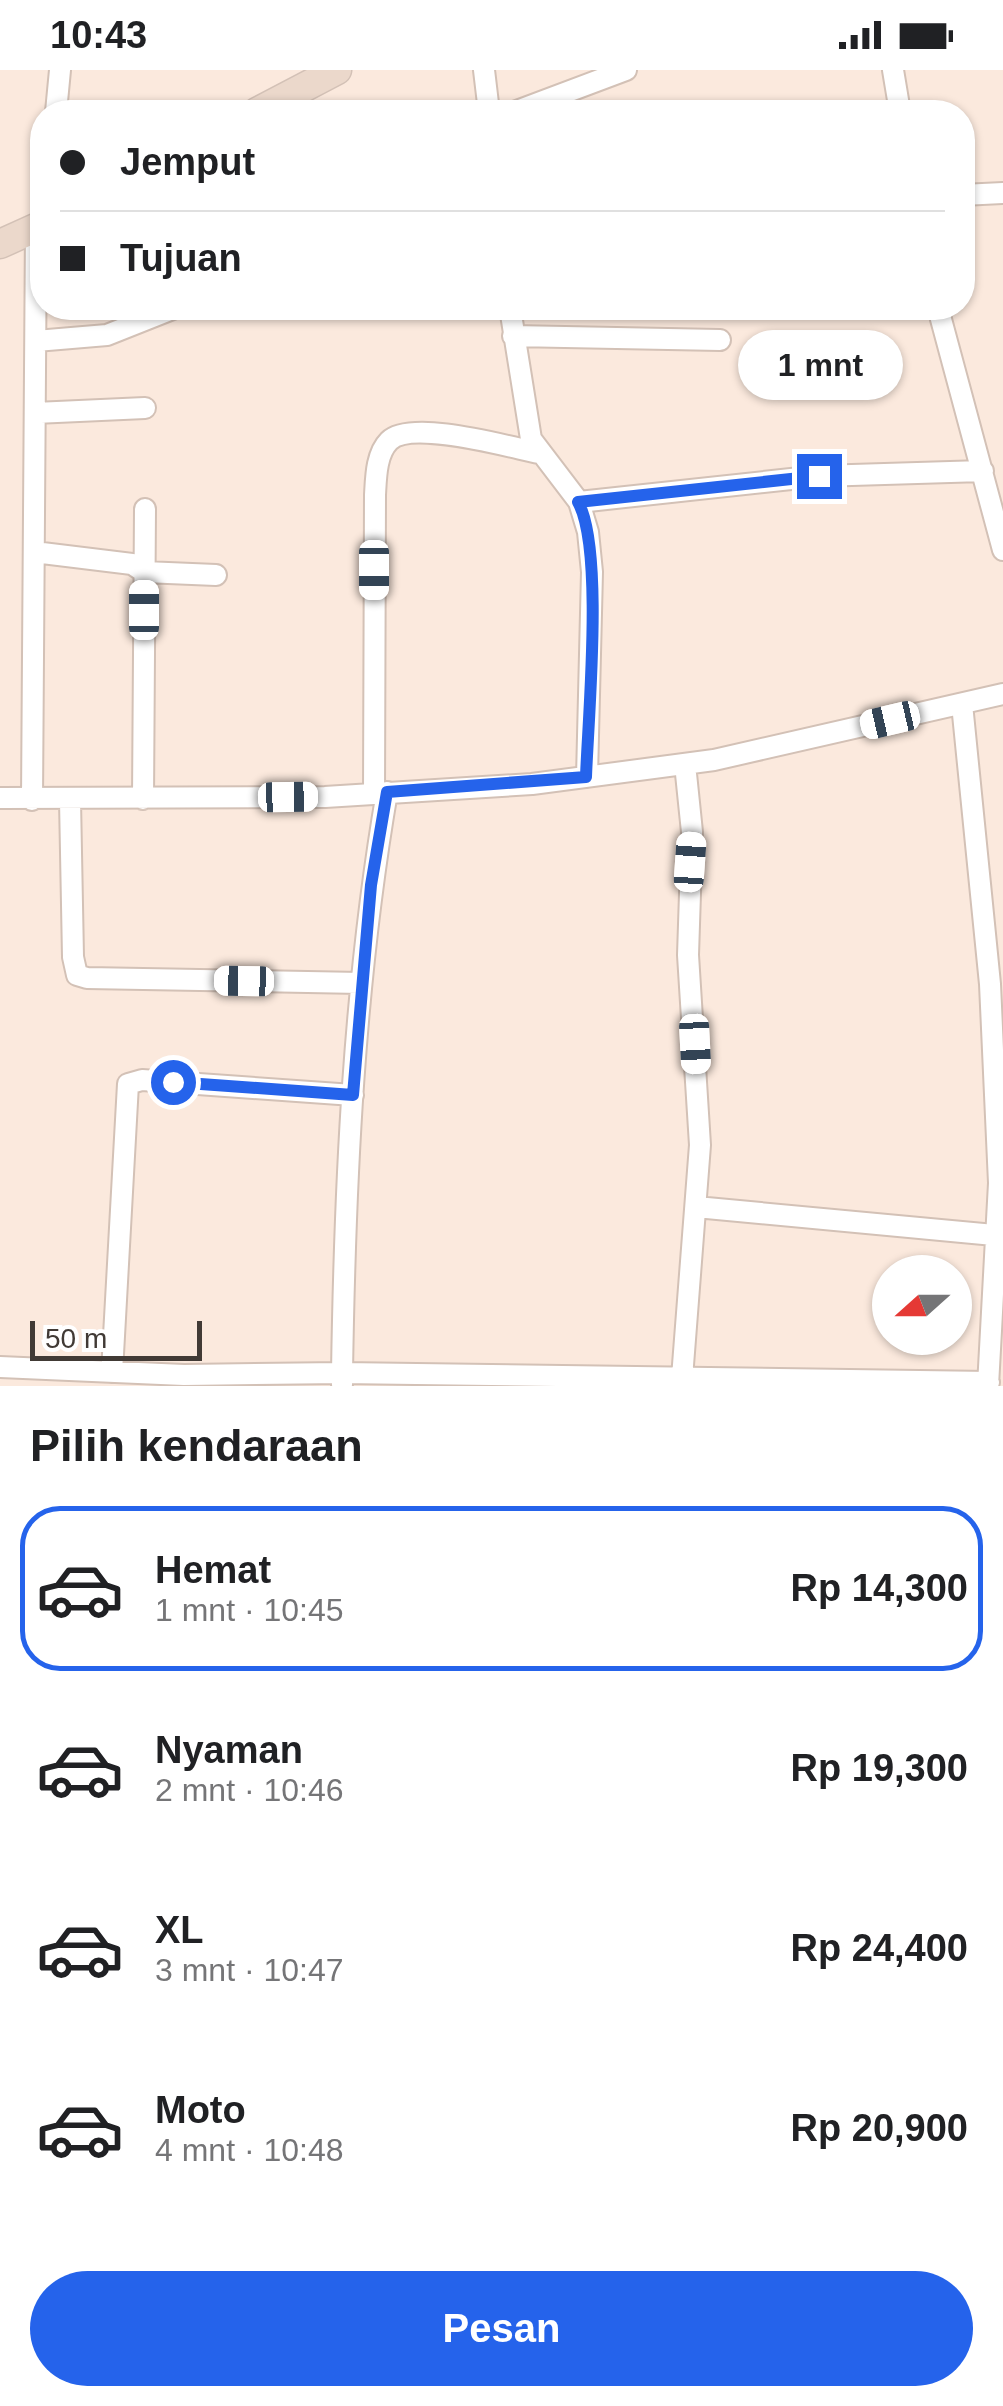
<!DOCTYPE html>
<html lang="id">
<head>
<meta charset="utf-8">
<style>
  :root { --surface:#fff; --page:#f6f6f6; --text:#202124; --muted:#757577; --line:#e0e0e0; --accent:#2563eb }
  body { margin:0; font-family:Helvetica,sans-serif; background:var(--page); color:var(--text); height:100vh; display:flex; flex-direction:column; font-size:38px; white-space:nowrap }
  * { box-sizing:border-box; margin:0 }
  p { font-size:32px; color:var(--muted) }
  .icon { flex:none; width:55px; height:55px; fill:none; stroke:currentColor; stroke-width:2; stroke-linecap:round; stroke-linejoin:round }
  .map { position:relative; height:1316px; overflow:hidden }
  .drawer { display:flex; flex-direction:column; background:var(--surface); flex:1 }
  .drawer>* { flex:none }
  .hud { position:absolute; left:30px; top:30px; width:945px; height:220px; border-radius:40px; box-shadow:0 2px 8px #0004; display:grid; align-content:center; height:220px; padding:0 30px; background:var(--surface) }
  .needle { width:65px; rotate:249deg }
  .controls { position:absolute; left:872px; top:1185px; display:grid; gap:20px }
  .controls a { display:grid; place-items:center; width:100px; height:100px; border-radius:50%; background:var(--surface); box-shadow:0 2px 8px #0004; font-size:50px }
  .scale { position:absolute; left:30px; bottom:25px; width:172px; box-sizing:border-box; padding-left:10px; border:5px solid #413a35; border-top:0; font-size:28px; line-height:35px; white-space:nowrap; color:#413a35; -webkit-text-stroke:8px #fff; paint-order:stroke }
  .end { position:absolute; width:45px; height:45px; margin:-22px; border:12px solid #2563eb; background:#fff; box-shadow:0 0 0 5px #fff }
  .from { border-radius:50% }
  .bubble { position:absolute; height:70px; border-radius:35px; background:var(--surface); box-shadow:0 2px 8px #0004; font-size:32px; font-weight:600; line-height:70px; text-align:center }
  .car { position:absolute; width:30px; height:60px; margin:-30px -15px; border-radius:12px; box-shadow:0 0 8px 2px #0007; background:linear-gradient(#fff 24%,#345 0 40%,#fff 0 76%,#345 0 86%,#fff 0) }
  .hud b { display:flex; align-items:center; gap:35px; height:95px; font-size:38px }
  .hud b+b { border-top:2px solid var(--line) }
  .hud i { width:25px; height:25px; background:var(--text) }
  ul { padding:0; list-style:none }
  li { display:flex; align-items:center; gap:30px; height:165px; margin:0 20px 15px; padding:0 10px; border:5px solid transparent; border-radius:40px }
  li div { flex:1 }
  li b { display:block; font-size:38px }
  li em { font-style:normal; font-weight:600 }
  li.current { border-color:var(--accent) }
  li>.icon { width:90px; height:90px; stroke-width:1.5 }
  h2 { padding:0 30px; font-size:45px; line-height:120px }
  .cta { display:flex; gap:20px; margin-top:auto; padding:20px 30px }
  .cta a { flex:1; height:115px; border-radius:60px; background:var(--accent); color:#fff; font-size:40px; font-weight:600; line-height:115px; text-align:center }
  .status { display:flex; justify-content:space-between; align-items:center; height:70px; padding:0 50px; background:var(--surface); direction:ltr }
  .status svg { height:28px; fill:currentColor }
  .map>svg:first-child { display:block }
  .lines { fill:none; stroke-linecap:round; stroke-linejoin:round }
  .minor-casing { stroke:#d3c1b6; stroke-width:24 }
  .secondary-casing { stroke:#d3c1b6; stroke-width:31 }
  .minor { stroke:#fff; stroke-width:20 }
  .secondary { stroke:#ebd8cb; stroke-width:28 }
  .route { stroke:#2563eb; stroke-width:12 }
</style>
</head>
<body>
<div class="status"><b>10:43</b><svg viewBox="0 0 49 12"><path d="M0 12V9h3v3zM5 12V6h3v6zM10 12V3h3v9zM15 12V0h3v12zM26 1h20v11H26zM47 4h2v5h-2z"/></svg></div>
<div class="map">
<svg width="1003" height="1316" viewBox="0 0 1003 1316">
  <rect width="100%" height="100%" fill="#fbe9dd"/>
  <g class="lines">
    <g class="minor-casing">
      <path id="minor" d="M484 0 489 42
        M893 0 900 42
        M56 42 60 0
        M514 42 626 0
        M962 125 1003 123
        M510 238 531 369 579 432 588 462 592 502 587 707
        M938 238 1003 480
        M513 266 720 270
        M36 271 107 265 175 238
        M35 343 145 338
        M579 432 819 406 983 401
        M34 482 132 494 144 502 216 505
        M962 634 990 914 999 1113 988 1316
        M387 722C354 914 345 1109 342 1303L989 1312
        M374 724 375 425C376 408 376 384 389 371 411 349 509 377 539 383
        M0 728 325 727 532 714 714 690 1003 624
        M143 729 145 439
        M32 730 36 158
        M70 730 73 887 77 905 87 908 361 913
        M696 1137 994 1165
        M0 1297 184 1305 342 1303V1314
        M112 1302 128 1014 142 1010 353 1025
        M682 1308 700 1075 688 885 692 762 685 694"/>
    </g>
    <g class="secondary-casing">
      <path id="secondary" d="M257 42 337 0
        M0 174 42 155"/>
    </g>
    <use href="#minor" class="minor"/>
    <use href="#secondary" class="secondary"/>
  </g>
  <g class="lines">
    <path class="route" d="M173 1012 353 1025 371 815 387 722 586 707C588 648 604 478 578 432L819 406"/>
  </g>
</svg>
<div class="controls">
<a><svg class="needle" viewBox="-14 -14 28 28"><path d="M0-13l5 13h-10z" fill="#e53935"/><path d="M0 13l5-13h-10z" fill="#757577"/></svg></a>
</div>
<div class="scale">50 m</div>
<i class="end from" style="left:173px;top:1012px"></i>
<i class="end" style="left:819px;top:406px"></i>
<div class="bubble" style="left:738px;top:260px;width:165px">1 mnt</div>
<i class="car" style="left:374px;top:500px;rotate:180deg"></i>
<i class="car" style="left:144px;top:540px;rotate:0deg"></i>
<i class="car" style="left:890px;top:650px;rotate:257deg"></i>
<i class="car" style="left:288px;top:727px;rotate:89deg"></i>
<i class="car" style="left:690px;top:792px;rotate:4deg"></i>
<i class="car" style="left:244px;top:911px;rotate:271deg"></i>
<i class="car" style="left:695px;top:974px;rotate:177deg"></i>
<div class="hud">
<b><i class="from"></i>Jemput</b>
<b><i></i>Tujuan</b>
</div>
</div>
<section class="drawer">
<h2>Pilih kendaraan</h2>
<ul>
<li class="current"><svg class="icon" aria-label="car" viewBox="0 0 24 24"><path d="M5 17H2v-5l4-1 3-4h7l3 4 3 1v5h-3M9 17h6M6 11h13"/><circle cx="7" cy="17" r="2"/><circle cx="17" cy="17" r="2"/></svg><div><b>Hemat</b><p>1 mnt · 10:45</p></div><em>Rp 14,300</em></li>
<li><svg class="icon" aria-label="car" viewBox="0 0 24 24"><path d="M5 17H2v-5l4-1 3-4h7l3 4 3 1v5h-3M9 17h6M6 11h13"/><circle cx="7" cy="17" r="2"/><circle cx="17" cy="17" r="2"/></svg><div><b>Nyaman</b><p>2 mnt · 10:46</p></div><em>Rp 19,300</em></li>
<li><svg class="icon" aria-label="car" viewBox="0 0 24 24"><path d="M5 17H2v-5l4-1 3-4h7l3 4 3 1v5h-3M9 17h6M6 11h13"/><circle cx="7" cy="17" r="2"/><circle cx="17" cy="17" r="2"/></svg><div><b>XL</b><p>3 mnt · 10:47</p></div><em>Rp 24,400</em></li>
<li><svg class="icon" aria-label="car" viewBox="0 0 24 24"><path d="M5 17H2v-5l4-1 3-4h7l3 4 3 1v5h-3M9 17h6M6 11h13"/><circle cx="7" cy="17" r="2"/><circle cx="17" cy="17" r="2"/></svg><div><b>Moto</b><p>4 mnt · 10:48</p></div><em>Rp 20,900</em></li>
</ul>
<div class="cta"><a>Pesan</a></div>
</section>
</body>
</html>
